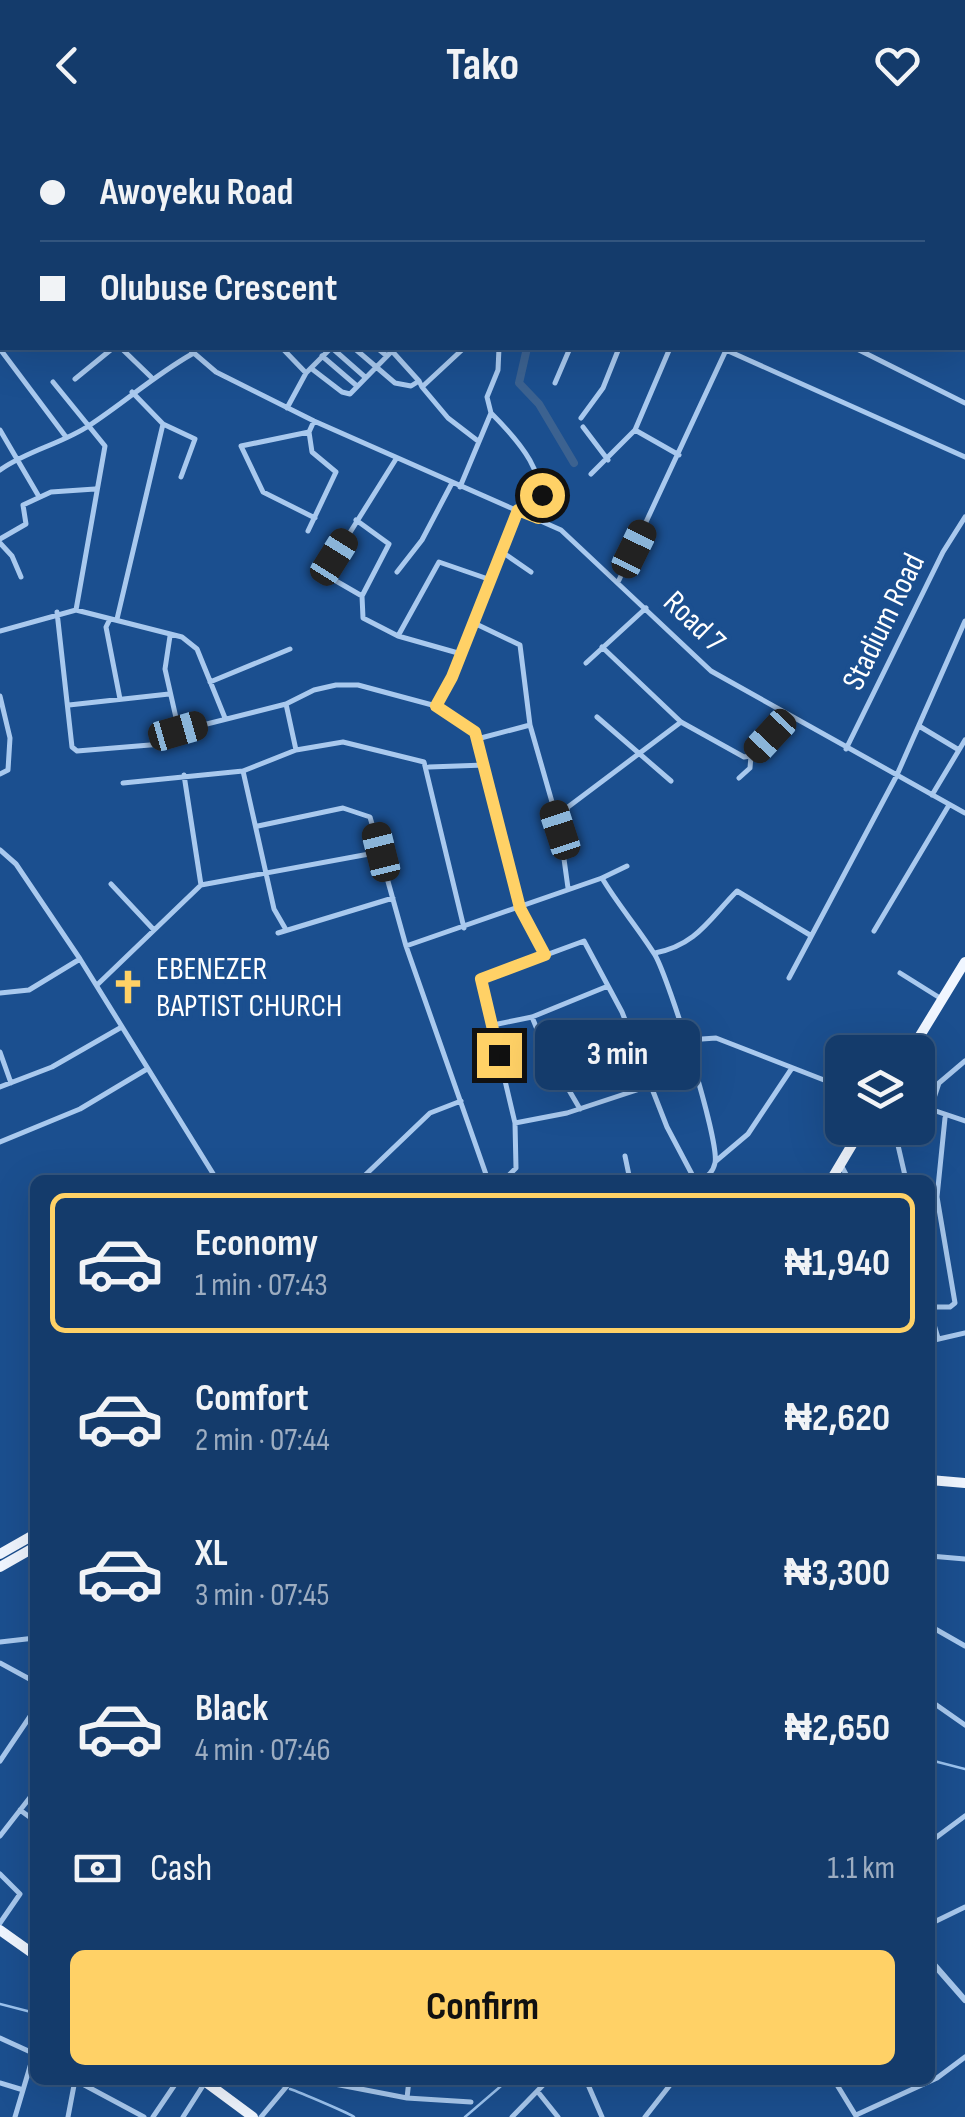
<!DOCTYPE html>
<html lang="en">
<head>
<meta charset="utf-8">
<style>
  :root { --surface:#143b6b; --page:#214673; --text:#f1f3f6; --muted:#9dadc1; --line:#33557e; --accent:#ffd166 }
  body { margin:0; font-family:"Sofia Sans Condensed",sans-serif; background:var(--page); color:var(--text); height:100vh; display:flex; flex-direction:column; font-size:38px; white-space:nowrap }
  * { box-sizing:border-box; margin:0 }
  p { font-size:32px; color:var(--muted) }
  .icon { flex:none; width:55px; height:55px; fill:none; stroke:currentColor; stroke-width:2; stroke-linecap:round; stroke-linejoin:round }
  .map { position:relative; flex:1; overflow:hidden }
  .sheet { position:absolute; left:30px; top:1045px; width:905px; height:910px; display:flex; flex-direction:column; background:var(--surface); border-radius:15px; box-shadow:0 10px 40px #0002,0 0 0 2px var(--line) }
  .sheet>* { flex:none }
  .hud { position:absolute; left:0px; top:0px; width:965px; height:220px; box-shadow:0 10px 40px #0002,0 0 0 2px var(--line); display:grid; align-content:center; height:220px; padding:0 40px; background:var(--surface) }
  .buttons { position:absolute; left:825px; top:905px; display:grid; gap:20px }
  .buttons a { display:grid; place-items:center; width:110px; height:110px; border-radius:15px; background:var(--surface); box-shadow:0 10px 40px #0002,0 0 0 2px var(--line); font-size:50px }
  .end { position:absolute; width:45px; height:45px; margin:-22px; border:12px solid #ffd166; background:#111; box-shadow:0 0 0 5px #111 }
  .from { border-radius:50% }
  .bubble { position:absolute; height:70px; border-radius:15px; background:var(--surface); box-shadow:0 10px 40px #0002,0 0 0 2px var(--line); font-size:32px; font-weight:700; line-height:70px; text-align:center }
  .car { position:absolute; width:30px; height:60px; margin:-30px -15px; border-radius:12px; box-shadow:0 0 8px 2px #0007; background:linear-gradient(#222 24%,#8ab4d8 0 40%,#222 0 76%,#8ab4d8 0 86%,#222 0) }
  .hud b { display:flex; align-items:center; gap:35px; height:95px; font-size:38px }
  .hud b+b { border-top:2px solid var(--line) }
  .hud i { width:25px; height:25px; background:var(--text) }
  ul { padding:18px 0 0; list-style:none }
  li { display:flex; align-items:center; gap:30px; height:140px; margin:0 20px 15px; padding:0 20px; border:5px solid transparent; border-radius:15px }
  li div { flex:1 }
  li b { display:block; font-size:38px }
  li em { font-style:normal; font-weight:700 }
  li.active { border-color:var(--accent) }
  li>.icon { width:90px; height:90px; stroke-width:1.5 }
  .pay { display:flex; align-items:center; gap:25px; height:110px; padding:0 40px; font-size:38px }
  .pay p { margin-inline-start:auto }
  .cta { display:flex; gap:20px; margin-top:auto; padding:20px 40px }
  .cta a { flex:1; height:115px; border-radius:15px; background:var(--accent); color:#111; font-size:40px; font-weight:700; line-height:115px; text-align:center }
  header { display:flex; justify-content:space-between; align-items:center; height:130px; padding:0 40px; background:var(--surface); font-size:45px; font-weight:700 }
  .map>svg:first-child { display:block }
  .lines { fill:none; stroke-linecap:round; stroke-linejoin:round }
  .stream { stroke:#9cc4f0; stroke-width:2.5 }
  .river { stroke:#3c6290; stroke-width:8 }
  .minor { stroke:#a9c9ee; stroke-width:5 }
  .tertiary { stroke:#a9c9ee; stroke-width:6 }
  .primary { stroke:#f0f6ff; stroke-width:10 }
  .route { stroke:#ffd166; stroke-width:12 }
  .labels { text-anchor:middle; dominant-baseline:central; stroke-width:9; stroke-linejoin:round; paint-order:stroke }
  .street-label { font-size:32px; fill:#fff; stroke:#1b4f8f }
  .poi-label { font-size:32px; fill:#fff; stroke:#1b4f8f; text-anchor:start }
</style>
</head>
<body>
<header><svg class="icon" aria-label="back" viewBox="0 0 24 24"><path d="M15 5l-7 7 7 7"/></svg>Tako<svg class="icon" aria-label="heart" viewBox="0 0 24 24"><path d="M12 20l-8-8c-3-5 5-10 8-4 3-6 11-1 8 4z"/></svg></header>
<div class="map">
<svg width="965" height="1987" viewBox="0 0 965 1987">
  <rect width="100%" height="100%" fill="#1b4f8f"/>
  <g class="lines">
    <path class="stream" d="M930 1630 965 1639
      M0 1874 35 1883
      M272 1950 282 1956
      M290 1959C299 1962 351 1984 354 1987
      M465 1987 508 1950"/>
    <path class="river" d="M493 0 494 2
      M527 218 519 253 539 274 574 333"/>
    <path class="minor" d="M106 0 107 2
      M221 0 222 2
      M249 0V2
      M280 0 282 2
      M330 0 331 2
      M466 0V2
      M724 0 730 2
      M895 0 902 2
      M116 2 119 0
      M393 2 394 0
      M558 2 559 0
      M621 2 622 0
      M706 2 707 0
      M774 2 775 0
      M829 2 830 0
      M880 2 881 0
      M935 2 936 0
      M0 5 2 6
      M962 51H965
      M0 60 2 84
      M0 124 2 123
      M962 133 965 126
      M0 156H2
      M0 205 2 203
      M121 218 151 247
      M188 218 216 242 314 291 561 400 711 541 965 683
      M282 218 306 243
      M332 218 365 247
      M354 218 395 253 411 256 419 251 422 257 464 218
      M377 218 387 226
      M855 218 965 273
      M0 219 66 307
      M391 220 419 251
      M726 220 965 327
      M322 226 357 256
      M312 239 342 262 350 264 395 218
      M75 249 113 218
      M53 252 105 316 76 480
      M555 253 570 218
      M422 257 448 288 478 311
      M132 262 163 294 195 309 181 347
      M287 278 306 243 331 218
      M491 283C519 311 551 346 538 388
      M581 288 603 258 619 218
      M314 291 309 302 241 316 263 362 315 388
      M583 297 608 330
      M0 300 38 365
      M635 300 679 325
      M0 340C28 320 62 314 90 295 125 272 155 245 192 224
      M591 344 635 300 670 218
      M460 357 491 283 487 267 498 240 499 218
      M356 390 389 414 362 466 363 488 398 506 458 523
      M308 401 336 342 312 322 309 302
      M0 409 26 394 23 375 51 362 95 359
      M0 413 12 426 21 447
      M502 422 531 442
      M397 442 422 410 452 353
      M619 450 727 218
      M362 466 324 444 396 329
      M57 482 72 617 77 621 162 614 174 609 179 601 286 574 314 560 336 555H358L436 576 470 596 485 632 520 778 545 825
      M110 489 106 497 120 569
      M117 489 163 294
      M474 493 520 515 530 595 560 700
      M0 501 76 480 182 507 197 519 225 588
      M170 506 165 539 179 601
      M398 506 439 432 491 450
      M602 517 681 592 744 627 751 626 788 586
      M586 533 646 478
      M210 552 290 519
      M0 566 10 608 8 640 0 644
      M286 574 296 620
      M69 575 169 564
      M436 576 452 547 517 382
      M597 587 671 651
      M919 596 959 620
      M477 609 530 595
      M846 619 943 422 965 387
      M429 637 485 635
      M243 641 274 779 285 798
      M184 645 201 755
      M739 648 750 638 751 626
      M123 653 243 641 296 620 343 612 424 632 464 798
      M932 665 965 610
      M258 696 343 678 370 687 406 816 488 1050
      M0 720 16 734 80 829 217 1050
      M602 748C618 775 639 799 655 825 669 849 720 1012 715 1033 713 1042 708 1046 701 1050
      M111 754 154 800
      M568 758 560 700 568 677 681 592
      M874 801 949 675
      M278 803 393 768
      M406 816 602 748 627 736
      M655 823C697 815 710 788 737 761L810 805
      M900 843 940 868
      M789 848 896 647 965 491
      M97 855 201 755 380 722
      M0 863 29 860 80 829
      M532 887 546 921 580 979
      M493 895 532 887 608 856
      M688 910 716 908 842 957
      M0 922 11 953
      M0 957 52 937 120 898
      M918 975 965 991
      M930 980 939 953 965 931
      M515 993 567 983 649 956
      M894 998 906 1050
      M0 1012 80 979 147 939
      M625 1026 630 1050
      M716 1031 748 1004 792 938
      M841 1035 849 1050
      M709 1046 766 1047
      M360 1050 430 983 461 971
      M494 1050 507 1047 516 1038 515 993 481 849 584 811 622 882 667 997 695 1050
      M930 1177H950L955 1173 937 1067 945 988
      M930 1181 938 1208 930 1203
      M930 1211 965 1203
      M930 1426 965 1429
      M930 1496 965 1516
      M0 1512 35 1508
      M0 1533 35 1552
      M935 1574 965 1595
      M0 1631 35 1579
      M20 1680 35 1691
      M930 1704 934 1709 930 1725
      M0 1706 35 1661
      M934 1709 965 1686
      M0 1744 20 1764 0 1793
      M930 1794 965 1777
      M0 1908 35 1924
      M314 1950 407 1968 409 1950
      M586 1950 602 1987
      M834 1950 856 1986
      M0 1953 20 1959
      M538 1962 558 1987
      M407 1968 471 1972
      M856 1985 937 1948 965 1927
      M15 1987 34 1923
      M68 1987 75 1950 144 1987
      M153 1987 178 1950
      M183 1987 204 1954
      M261 1987 292 1950
      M512 1987 548 1950
      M645 1987 674 1950"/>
    <path class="tertiary" d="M930 1830 965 1870"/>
    <path class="primary" d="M910 922 965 832
      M831 1050 862 998
      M930 1350 965 1353
      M0 1424 35 1404
      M0 1437 35 1417
      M0 1800 35 1825
      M203 1950 253 1987"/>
  </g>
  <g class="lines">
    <path class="route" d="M499 925 481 849 545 825 520 778 475 602 436 576 452 547 518 380 538 388 542 365"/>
  </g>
  <defs>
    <g id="church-bare" transform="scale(2.7)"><path d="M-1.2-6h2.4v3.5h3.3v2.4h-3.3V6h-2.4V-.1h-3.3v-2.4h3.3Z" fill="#ffd166" stroke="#1b4f8f" stroke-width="2.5" paint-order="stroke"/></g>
  </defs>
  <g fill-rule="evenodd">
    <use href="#church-bare" x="128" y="857"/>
  </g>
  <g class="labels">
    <g class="street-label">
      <text transform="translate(694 492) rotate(44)">Road 7</text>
      <text transform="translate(884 492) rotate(-64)">Stadium Road</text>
    </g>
    <g class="poi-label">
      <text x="156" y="839">EBENEZER<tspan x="156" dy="37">BAPTIST CHURCH</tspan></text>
    </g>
  </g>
</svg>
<div class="buttons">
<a><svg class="icon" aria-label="layers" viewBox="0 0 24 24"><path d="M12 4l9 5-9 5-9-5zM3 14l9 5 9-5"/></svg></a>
</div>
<i class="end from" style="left:542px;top:365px"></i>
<i class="end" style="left:499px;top:925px"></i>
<div class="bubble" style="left:535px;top:890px;width:165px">3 min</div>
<i class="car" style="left:634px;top:419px;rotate:26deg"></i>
<i class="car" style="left:334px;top:427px;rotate:32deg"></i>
<i class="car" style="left:178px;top:601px;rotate:74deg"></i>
<i class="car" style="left:770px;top:606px;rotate:223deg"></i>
<i class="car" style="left:560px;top:700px;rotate:342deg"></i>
<i class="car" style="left:381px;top:722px;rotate:346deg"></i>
<div class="hud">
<b><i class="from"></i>Awoyeku Road</b>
<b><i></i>Olubuse Crescent</b>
</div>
<section class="sheet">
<ul>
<li class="active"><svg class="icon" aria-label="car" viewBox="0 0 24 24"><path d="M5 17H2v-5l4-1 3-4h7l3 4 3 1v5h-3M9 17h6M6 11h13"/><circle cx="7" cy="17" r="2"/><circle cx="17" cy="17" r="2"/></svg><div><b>Economy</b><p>1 min · 07:43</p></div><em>₦1,940</em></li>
<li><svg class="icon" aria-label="car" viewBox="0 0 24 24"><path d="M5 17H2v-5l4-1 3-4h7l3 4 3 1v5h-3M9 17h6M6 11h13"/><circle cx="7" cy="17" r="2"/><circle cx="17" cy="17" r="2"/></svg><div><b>Comfort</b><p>2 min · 07:44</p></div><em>₦2,620</em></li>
<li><svg class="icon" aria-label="car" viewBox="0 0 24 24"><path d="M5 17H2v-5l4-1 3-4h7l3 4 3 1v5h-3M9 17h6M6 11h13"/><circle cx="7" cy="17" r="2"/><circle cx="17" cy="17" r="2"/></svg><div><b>XL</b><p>3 min · 07:45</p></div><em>₦3,300</em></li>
<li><svg class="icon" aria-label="car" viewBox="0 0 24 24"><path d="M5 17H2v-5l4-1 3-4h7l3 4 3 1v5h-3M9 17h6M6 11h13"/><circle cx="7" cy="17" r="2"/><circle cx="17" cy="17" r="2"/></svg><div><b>Black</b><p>4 min · 07:46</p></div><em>₦2,650</em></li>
</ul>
<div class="pay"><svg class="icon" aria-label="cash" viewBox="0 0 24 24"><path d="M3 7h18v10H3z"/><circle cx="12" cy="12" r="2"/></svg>Cash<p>1.1 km</p></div>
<div class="cta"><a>Confirm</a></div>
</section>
</div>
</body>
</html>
